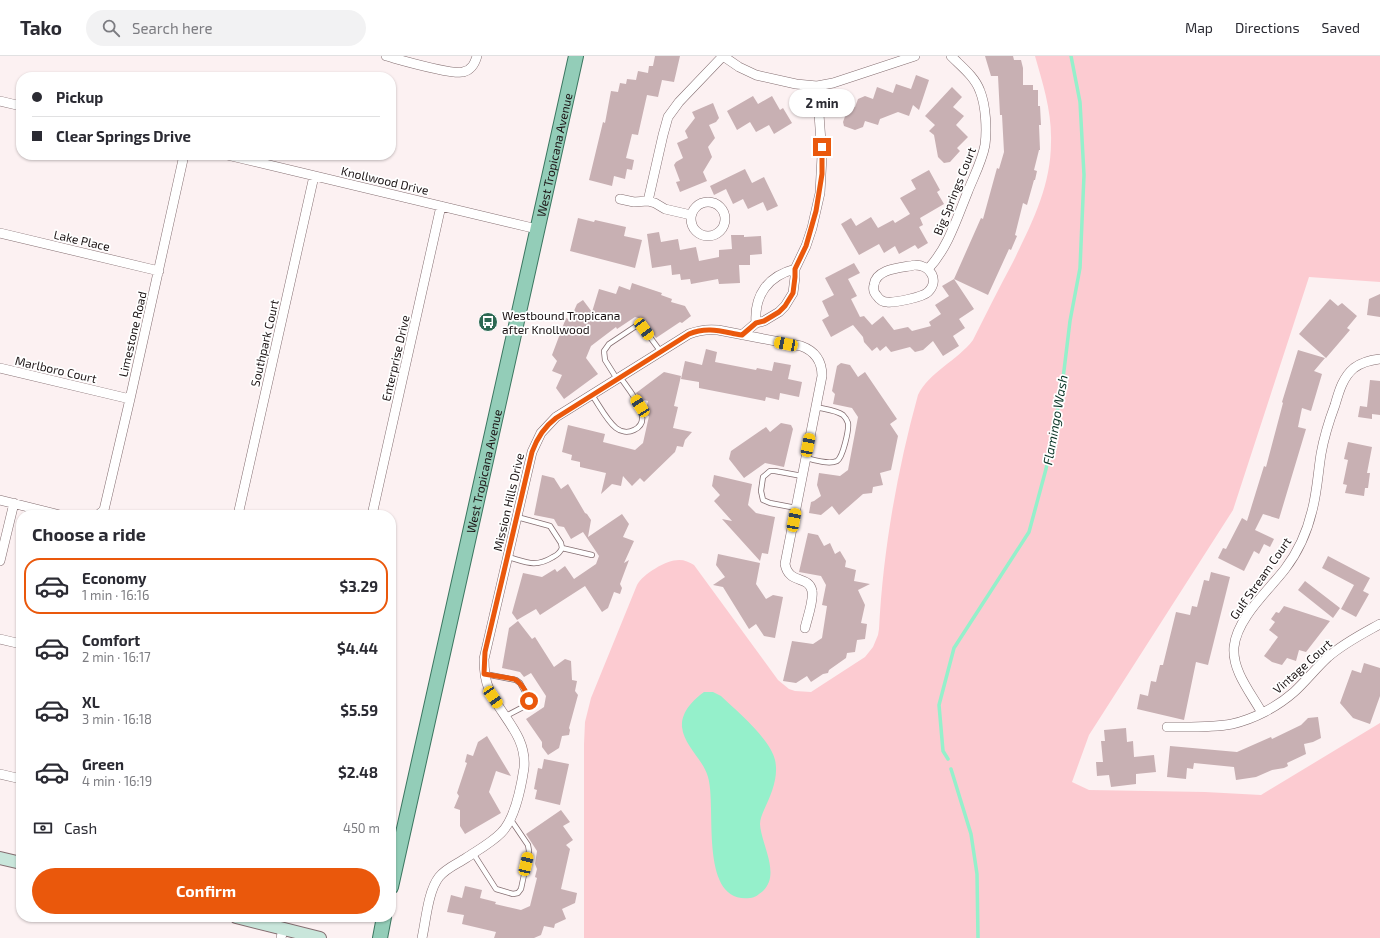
<!DOCTYPE html>
<html lang="en">
<head>
<meta charset="utf-8">
<style>
  :root { --surface:#fff; --page:#f2f2f3; --text:#2b2b33; --muted:#7c7c81; --line:#e1e1e2; --accent:#ea580c }
  body { margin:0; font-family:"Exo 2",sans-serif; background:var(--page); color:var(--text); height:100vh; display:flex; flex-direction:column; font-size:15px; white-space:nowrap }
  * { box-sizing:border-box; margin:0 }
  p { font-size:13px; color:var(--muted) }
  .icon { flex:none; width:22px; height:22px; fill:none; stroke:currentColor; stroke-width:2; stroke-linecap:round; stroke-linejoin:round }
  .map { position:relative; flex:1; overflow:hidden }
  .details { position:absolute; left:16px; top:454px; width:380px; height:412px; display:flex; flex-direction:column; background:var(--surface); border-radius:16px; box-shadow:0 1px 3px #0004 }
  .details>* { flex:none }
  .top-card { position:absolute; left:16px; top:16px; width:380px; height:88px; border-radius:16px; box-shadow:0 1px 3px #0004; display:grid; align-content:center; height:88px; padding:0 16px; background:var(--surface) }
  .end { position:absolute; width:18px; height:18px; margin:-9px; border:5px solid #ea580c; background:#fff; box-shadow:0 0 0 2px #fff }
  .from { border-radius:50% }
  .bubble { position:absolute; height:28px; border-radius:14px; background:var(--surface); box-shadow:0 1px 3px #0004; font-size:13px; font-weight:700; line-height:28px; text-align:center }
  .car { position:absolute; width:12px; height:24px; margin:-12px -6px; border-radius:5px; box-shadow:0 0 3px 1px #0007; background:linear-gradient(#f5c518 24%,#345 0 40%,#f5c518 0 76%,#345 0 86%,#f5c518 0) }
  .top-card b { display:flex; align-items:center; gap:14px; height:38px; font-size:15px }
  .top-card b+b { border-top:1px solid var(--line) }
  .top-card i { width:10px; height:10px; background:var(--text) }
  ul { padding:0; list-style:none }
  li { display:flex; align-items:center; gap:12px; height:56px; margin:0 8px 6px; padding:0 8px; border:2px solid transparent; border-radius:16px }
  li div { flex:1 }
  li b { display:block; font-size:15px }
  li em { font-style:normal; font-weight:700 }
  li.current { border-color:var(--accent) }
  li>.icon { width:36px; height:36px; stroke-width:1.5 }
  h2 { padding:0 16px; font-size:18px; line-height:48px }
  .pay { display:flex; align-items:center; gap:10px; height:44px; padding:0 16px; font-size:15px }
  .pay p { margin-inline-start:auto }
  .button { display:flex; gap:8px; margin-top:auto; padding:8px 16px }
  .button a { flex:1; height:46px; border-radius:24px; background:var(--accent); color:#fff; font-size:16px; font-weight:700; line-height:46px; text-align:center }
  header { display:flex; align-items:center; gap:24px; box-sizing:border-box; height:56px; padding:0 20px; background:var(--surface); border-bottom:1px solid var(--line) }
  header strong { font-size:19px }
  nav { display:flex; gap:22px; margin-inline-start:auto; font-size:14px }
  .search { width:280px; height:36px; background:var(--page); display:flex; align-items:center; gap:10px; box-sizing:border-box; padding:0 14px; border-radius:22px; color:var(--muted); font-size:15px }
  .map>svg:first-child { display:block }
  .green { fill:#fccbd1 }
  .water { fill:#95f0cb }
  .lines { fill:none; stroke-linecap:round; stroke-linejoin:round }
  .stream { stroke:#95f0cb; stroke-width:3.5 }
  .building { fill:#c8b0b3 }
  .lane-casing { stroke:#846e71; stroke-width:6 }
  .street-casing { stroke:#846e71; stroke-width:10 }
  .secondary-casing { stroke:#846e71; stroke-width:14 }
  .primary-casing { stroke:#3b7660; stroke-width:16 }
  .lane { stroke:#fff; stroke-width:4.5 }
  .street { stroke:#fff; stroke-width:9 }
  .secondary { stroke:#c9e6db; stroke-width:12 }
  .primary { stroke:#93cdb8; stroke-width:14 }
  .route { stroke:#ea580c; stroke-width:5 }
  .labels { text-anchor:middle; dominant-baseline:central; stroke-width:3.5; stroke-linejoin:round; paint-order:stroke }
  .street-label { font-size:12px; fill:#1c1415; stroke:#fff }
  .poi-label { font-size:12px; fill:#1c1415; stroke:#fff; text-anchor:start }
  .water-label { font-size:13px; font-style:italic; fill:#0c3628; stroke:#fff }
</style>
</head>
<body>
<header>
<strong>Tako</strong>
<div class="search"><svg class="icon" aria-label="search" viewBox="0 0 24 24"><circle cx="10" cy="10" r="6"/><path d="M15 15l6 6"/></svg>Search here</div>
<nav><a>Map</a><a>Directions</a><a>Saved</a></nav>
</header>
<div class="map">
<svg width="1380" height="882" viewBox="0 0 1380 882">
  <rect width="100%" height="100%" fill="#fcf1f2"/>
  <path class="green" d="M1035 0H1380V226L1309 221 1233 454 1089 679 1072 726 1089 734 1205 736 1261 739 1380 667V882H584V688L585 666 591 642 637 529C643 518 666 504 679 504 685 504 689 506 694 509L778 624 789 633 795 635 811 636 865 601 873 591 878 579 879 573C883 495 897 415 918 339 928 317 958 304 973 284 986 258 999 232 1013 206 1032 167 1051 130 1051 86 1052 56 1043 28 1035 0Z"/>
  <path class="water" d="M704 636H713L721 640C737 655 771 684 775 704 779 721 771 739 764 754 762 759 760 763 760 768 761 788 781 818 763 835 759 838 755 842 750 842 698 848 717 751 708 721 703 703 684 690 682 671 681 656 693 644 704 636Z"/>
  <g class="lines">
    <path class="stream" d="M948 703 943 695 939 649 954 592 1029 476 1046 413 1062 331 1070 265 1080 212 1084 119 1080 46 1071 0
      M951 713 971 778 977 818 978 882"/>
  </g>
  <path class="building" d="M655 0H680L674 26 662 24 658 41 647 39 638 79 632 78 626 102 634 104 632 114 627 113 625 123 614 120 612 130 589 124 603 66 605 67 611 35 618 36 620 27 626 28 627 23 636 24 638 15 648 17 649 10H653Z
    M985 0H1013L1014 4H1021L1023 12V29H1033V34H1038V50H1040L1041 69H1039L1040 94H1039L1034 114 1037 115 1035 124H1034L1027 149 1023 147 1015 179 1017 180 1011 194 1009 193 988 239 954 223 974 253 959 263 965 272 953 280 959 290 943 300 933 285 923 294 915 296 910 291 891 296 886 290 880 295 877 291 872 295 864 286 863 281 853 269 831 281 822 264 829 260 822 245 834 239 825 222 854 207 860 217 848 223 857 240 851 243 860 261 864 260 872 269 883 260 894 274 908 271 912 275 931 270 929 266 941 258 935 249 949 240 942 230 954 223 981 162 983 163 997 112 999 113 1004 96 1002 59H1000L998 20H991Z
    M916 19 929 24 919 54 913 49 909 60 898 56 880 63 878 69 865 65 863 71 855 74 844 70 843 66 849 49 855 51 858 43 865 40 873 43 877 31 893 37 896 28 911 33Z
    M952 31 962 41 953 51 964 60 956 69 968 81 957 92 960 95 950 106 944 107 938 101 934 79 929 75 935 69 925 60Z
    M753 40 758 48 772 40 780 54 783 52 792 67 774 78 769 69 756 76 750 66 737 74 727 55Z
    M713 47 719 62 716 66 709 69 715 82 708 91 712 101 703 116 707 125 680 136 676 126 680 125 674 109 676 106 683 102 677 87 688 82 685 75 695 62 692 56Z
    M745 113 752 127 764 121 778 150 767 155 763 146 748 153 743 143 733 148 726 133 714 139 710 130Z
    M929 114 940 134 937 136 944 148 920 162 923 169 919 171 928 187 918 193 915 189 899 198 895 190 884 197 879 188 859 199 841 168 851 162 856 170 871 161 878 172 893 164 895 167 910 158 900 142 916 133 911 124Z
    M578 162 594 166 595 164 626 171 624 180 642 184 635 212 570 195Z
    M659 176 661 186 678 183 680 194 696 191 699 205 719 201V194L732 193 731 179H744V181L761 180 762 198 750 199V209H739L740 227 719 228 718 223 691 228 690 223 681 224 680 218 672 219 671 209 652 212 647 178Z
    M632 227 662 237 661 239 672 243 671 246 685 250 691 260 682 267 680 266 656 282 645 264 635 261 617 273 616 271 591 290 586 302 598 318 564 343 556 332 562 319 552 315 557 305 552 299 566 262 570 264 577 248 583 244 592 256 599 233 616 238 619 230 630 234Z
    M1380 238V261L1367 259 1369 243Z
    M1330 243 1338 250 1342 247 1357 260 1347 272 1350 274 1326 302 1299 278Z
    M706 293 717 296 715 306 756 314 757 312 772 315 774 306 791 309 788 323 802 326 799 341 780 337 779 344 766 341 765 345 699 332V326L681 323 685 305 702 309Z
    M1298 294 1325 302 1314 315 1322 318 1311 355 1302 352 1298 371 1306 373 1279 463 1263 458 1255 474 1274 483 1270 491 1264 488 1259 498 1254 495 1244 515 1218 502 1223 492 1226 493 1242 462 1247 465 1264 410 1266 411 1283 347 1282 346Z
    M841 307 850 309 858 321 865 316 897 363 890 368 898 380 891 414 880 417 883 429 873 431 872 437 863 438 839 459 832 450 821 459 809 457 811 446 814 445 821 440 817 429 819 417 840 420 848 414 858 361 852 352 833 348 835 338 832 335 837 310Z
    M664 316 681 320 674 350 678 351 673 372 692 376 685 384 683 391 677 390 675 396 644 426 640 422 632 430 623 420 621 430 612 428 601 438 606 417 580 411V406L571 404 572 399 562 396 568 369 605 378 603 386 635 394 643 387 649 360 646 359 645 357 648 345 640 343 636 337Z
    M1370 324 1380 325V359L1372 358V363L1358 361 1360 350 1367 351Z
    M781 367 791 369 793 373 784 411 765 407 744 422 729 403 731 395 766 371 770 376Z
    M1348 386 1372 391 1367 417H1370L1368 432H1365L1364 440 1345 437 1347 429 1343 428 1348 404 1344 403Z
    M542 419 554 422 561 433 568 428 585 457 587 458 591 464 588 481 622 458 629 468 623 481 634 485 624 507 629 504 620 528 622 532 620 538 614 536 608 552 602 556 585 530 540 559 536 553 517 564 512 557 523 517 542 521 555 513 557 516 565 510 574 523 596 508 599 500 583 476 571 483 564 471 558 470 554 463 534 459Z
    M714 419 752 428 748 449 756 457 775 461 768 498 762 497 760 505 722 463 732 465 714 445 720 439 712 430Z
    M808 477 818 479 824 490 830 487 835 498 840 495 846 505 845 511 856 514 854 525 870 528 858 534 865 549 861 567 867 568 865 583 857 584 855 596 847 597 846 602 829 614 828 617 823 618 811 626 807 620 796 627 783 625 792 585 813 588 822 582 827 550 822 549 826 529 821 520 799 516Z
    M718 498 760 507 756 528 766 543 773 539 783 541 775 582 764 580 756 568 749 573 723 531 713 529 725 521 716 509Z
    M1328 500 1370 522 1363 535 1369 538 1356 561 1341 553 1354 529 1322 512Z
    M1211 516 1230 521 1208 609 1196 606 1184 664 1137 653 1140 638 1148 640 1151 625 1156 626 1160 609H1163L1176 556 1190 559 1192 550 1197 551 1204 524 1209 525Z
    M1305 525 1340 552 1333 562 1298 534Z
    M1284 550 1330 565 1306 596 1299 594 1296 605 1287 602 1282 609 1272 606 1264 600 1278 581 1269 574 1275 566 1271 563 1276 556 1279 557Z
    M518 565 532 583 535 581 554 611 565 603 571 605 572 624 577 625 575 635 578 639 569 672 570 674 569 679 562 680 559 692 548 699 542 691V686L526 663 544 651 546 640 531 617 524 621 520 616 502 612 509 572Z
    M1364 607 1380 612V640L1370 668 1353 662 1340 647 1352 614 1361 617Z
    M1318 661 1321 682 1313 686 1304 688 1306 698 1287 707 1288 710 1284 712 1272 714 1256 721 1236 724 1234 711 1194 707 1193 713 1187 712 1186 723 1167 721 1170 690 1237 696 1271 681 1272 683 1301 669 1308 662Z
    M1126 672 1127 686 1133 685 1134 701 1154 699 1156 716 1136 718V728L1111 731 1109 719 1097 720 1096 706H1103L1101 685H1105L1104 674Z
    M487 680 511 720 496 715 489 736 501 757 465 778 460 770V754L454 752 459 740 457 737 467 707 465 706 467 698 473 700 478 686Z
    M544 703 569 708 560 749 535 743 537 734 534 733 538 712 542 713Z
    M561 754 570 766 563 770 573 784 566 789 570 793 561 833 577 837 575 847 562 853 566 863 555 868 554 872 544 870 541 879 534 882H494L496 876 462 868 464 859 447 856 451 839 462 842 465 830 482 834 480 842 496 846 495 848 521 854 530 850 537 822 535 821 537 813 535 808 537 795 526 778Z"/>
  <g class="lines">
    <g class="lane-casing">
      <path id="lane" d="M617 323 605 304 604 295 609 288 636 270 642 271 644 273 661 296
        M592 339C599 349 607 365 616 372 621 376 628 377 634 374 656 364 628 333 620 321
        M806 402C814 404 829 409 837 405 843 401 849 374 848 367 847 364 845 361 843 359 836 354 824 353 816 351
        M796 452 770 447 763 444 761 435 763 421 770 415H775L802 420
        M562 492 592 499
        M508 501C526 506 535 512 553 501 557 499 560 497 562 492L561 487 550 470 517 461
        M485 618 516 624 520 627 529 643 527 649 506 660
        M473 797 496 833 513 838 518 837 521 833 529 795 528 789 511 764"/>
    </g>
    <g class="street-casing">
      <path id="street" d="M386 0C401 4 451 19 463 16 472 14 475 7 477 0
        M723 0 739 11 756 19 796 28 817 30 833 27 915 0
        M0 45 21 50
        M227 99 537 173
        M620 143 634 146 648 145 655 147 665 153 691 159
        M648 145 663 79 668 61 679 46 723 0
        M691 163a17 17 0 1 1 34 0a17 17 0 1 1-34 0Z
        M0 177 159 215
        M915 209C930 209 940 224 928 236 923 241 895 247 887 246 883 246 879 243 877 240 874 237 873 233 874 229 876 212 902 212 915 209Z
        M928 213C948 192 957 162 968 135 974 120 982 105 985 89 987 74 986 50 980 35 975 21 962 11 951 0
        M756 267C754 239 768 220 795 213
        M742 279 756 267 764 265 779 256 785 250 793 237 795 221V213L806 190 812 172 820 137 822 100 817 30
        M0 312 130 343
        M0 444 60 459
        M98 459 104 454 130 343 184 99
        M238 459 314 120
        M372 459 441 150
        M0 505 14 447
        M0 583 21 588
        M1262 657C1251 637 1232 615 1234 591 1237 562 1268 535 1285 513 1298 496 1307 476 1312 455 1317 437 1318 417 1321 398 1324 381 1329 365 1335 349 1339 335 1343 321 1354 312 1362 306 1371 304 1380 303
        M1167 671C1189 671 1210 672 1232 668 1254 663 1277 651 1294 636 1306 625 1316 612 1328 601 1344 587 1362 578 1380 568
        M0 718 21 723
        M281 882 283 873
        M422 882C426 864 428 835 439 821 446 812 457 808 466 802 478 794 491 787 501 777 515 763 521 732 524 712 527 679 501 661 489 633 485 624 484 613 484 603L532 396 541 377 556 361 689 278C699 274 708 273 718 274L801 290C815 295 822 305 822 320L785 508C789 529 809 519 812 535 814 544 807 563 805 572"/>
    </g>
    <g class="secondary-casing">
      <path id="secondary" d="M0 802 21 807
        M236 861 320 882"/>
    </g>
    <g class="primary-casing">
      <g id="primary">
        <path id="s1" d="M391 831 576 0"/>
        <path d="M380 882 384 861"/>
      </g>
    </g>
    <use href="#lane" class="lane"/>
    <use href="#street" class="street"/>
    <use href="#secondary" class="secondary"/>
    <use href="#primary" class="primary"/>
  </g>
  <g class="lines">
    <path class="route" d="M529 645C528 638 521 626 514 623L484 618 485 596 532 396C537 382 544 371 556 362L689 278C708 270 723 276 742 279L756 267 764 265 779 256 785 250 793 237 795 221V213L806 190 816 155 822 118V91"/>
  </g>
  <defs>
    <g id="bus-disc" transform="scale(1)"><circle r="9.5" fill="#2c6852" stroke="#fff"/><path d="M-5-6H5V4H4V6H2V4H-2V6H-4V4H-5ZM-3.5-4V0h7V-4ZM-3.5 1.2v1.5H-2V1.2ZM2 1.2v1.5H3.5V1.2Z" fill="#fff"/></g>
  </defs>
  <g fill-rule="evenodd">
    <use href="#bus-disc" x="488" y="266"/>
  </g>
  <g class="labels">
    <g class="street-label">
      <text stroke="none"><textPath href="#s1" startOffset="750">West Tropicana Avenue</textPath></text>
      <text transform="translate(385 124) rotate(13)">Knollwood Drive</text>
      <text transform="translate(954 135) rotate(-68)">Big Springs Court</text>
      <text transform="translate(82 184) rotate(13)">Lake Place</text>
      <text transform="translate(132 278) rotate(-77)">Limestone Road</text>
      <text transform="translate(264 287) rotate(-77)">Southpark Court</text>
      <text transform="translate(395 302) rotate(-77)">Enterprise Drive</text>
      <text transform="translate(56 313) rotate(13)">Marlboro Court</text>
      <text stroke="none"><textPath href="#s1" startOffset="426">West Tropicana Avenue</textPath></text>
      <text transform="translate(508 446) rotate(-77)">Mission Hills Drive</text>
      <text transform="translate(1260 522) rotate(-55)">Gulf Stream Court</text>
      <text transform="translate(1302 610) rotate(-42)">Vintage Court</text>
    </g>
    <g class="poi-label">
      <text x="502" y="259">Westbound Tropicana<tspan x="502" dy="14">after Knollwood</tspan></text>
    </g>
    <g class="water-label">
      <text transform="translate(1055 364) rotate(-80)">Flamingo Wash</text>
    </g>
  </g>
</svg>
<i class="end from" style="left:529px;top:645px"></i>
<i class="end" style="left:822px;top:91px"></i>
<div class="bubble" style="left:789px;top:33px;width:66px">2 min</div>
<i class="car" style="left:644px;top:273px;rotate:143deg"></i>
<i class="car" style="left:786px;top:288px;rotate:281deg"></i>
<i class="car" style="left:640px;top:350px;rotate:327deg"></i>
<i class="car" style="left:808px;top:389px;rotate:11deg"></i>
<i class="car" style="left:794px;top:464px;rotate:11deg"></i>
<i class="car" style="left:493px;top:641px;rotate:146deg"></i>
<i class="car" style="left:526px;top:808px;rotate:13deg"></i>
<div class="top-card">
<b><i class="from"></i>Pickup</b>
<b><i></i>Clear Springs Drive</b>
</div>
<section class="details">
<h2>Choose a ride</h2>
<ul>
<li class="current"><svg class="icon" aria-label="car" viewBox="0 0 24 24"><path d="M5 17H2v-5l4-1 3-4h7l3 4 3 1v5h-3M9 17h6M6 11h13"/><circle cx="7" cy="17" r="2"/><circle cx="17" cy="17" r="2"/></svg><div><b>Economy</b><p>1 min · 16:16</p></div><em>$3.29</em></li>
<li><svg class="icon" aria-label="car" viewBox="0 0 24 24"><path d="M5 17H2v-5l4-1 3-4h7l3 4 3 1v5h-3M9 17h6M6 11h13"/><circle cx="7" cy="17" r="2"/><circle cx="17" cy="17" r="2"/></svg><div><b>Comfort</b><p>2 min · 16:17</p></div><em>$4.44</em></li>
<li><svg class="icon" aria-label="car" viewBox="0 0 24 24"><path d="M5 17H2v-5l4-1 3-4h7l3 4 3 1v5h-3M9 17h6M6 11h13"/><circle cx="7" cy="17" r="2"/><circle cx="17" cy="17" r="2"/></svg><div><b>XL</b><p>3 min · 16:18</p></div><em>$5.59</em></li>
<li><svg class="icon" aria-label="car" viewBox="0 0 24 24"><path d="M5 17H2v-5l4-1 3-4h7l3 4 3 1v5h-3M9 17h6M6 11h13"/><circle cx="7" cy="17" r="2"/><circle cx="17" cy="17" r="2"/></svg><div><b>Green</b><p>4 min · 16:19</p></div><em>$2.48</em></li>
</ul>
<div class="pay"><svg class="icon" aria-label="cash" viewBox="0 0 24 24"><path d="M3 7h18v10H3z"/><circle cx="12" cy="12" r="2"/></svg>Cash<p>450 m</p></div>
<div class="button"><a>Confirm</a></div>
</section>
</div>
</body>
</html>
